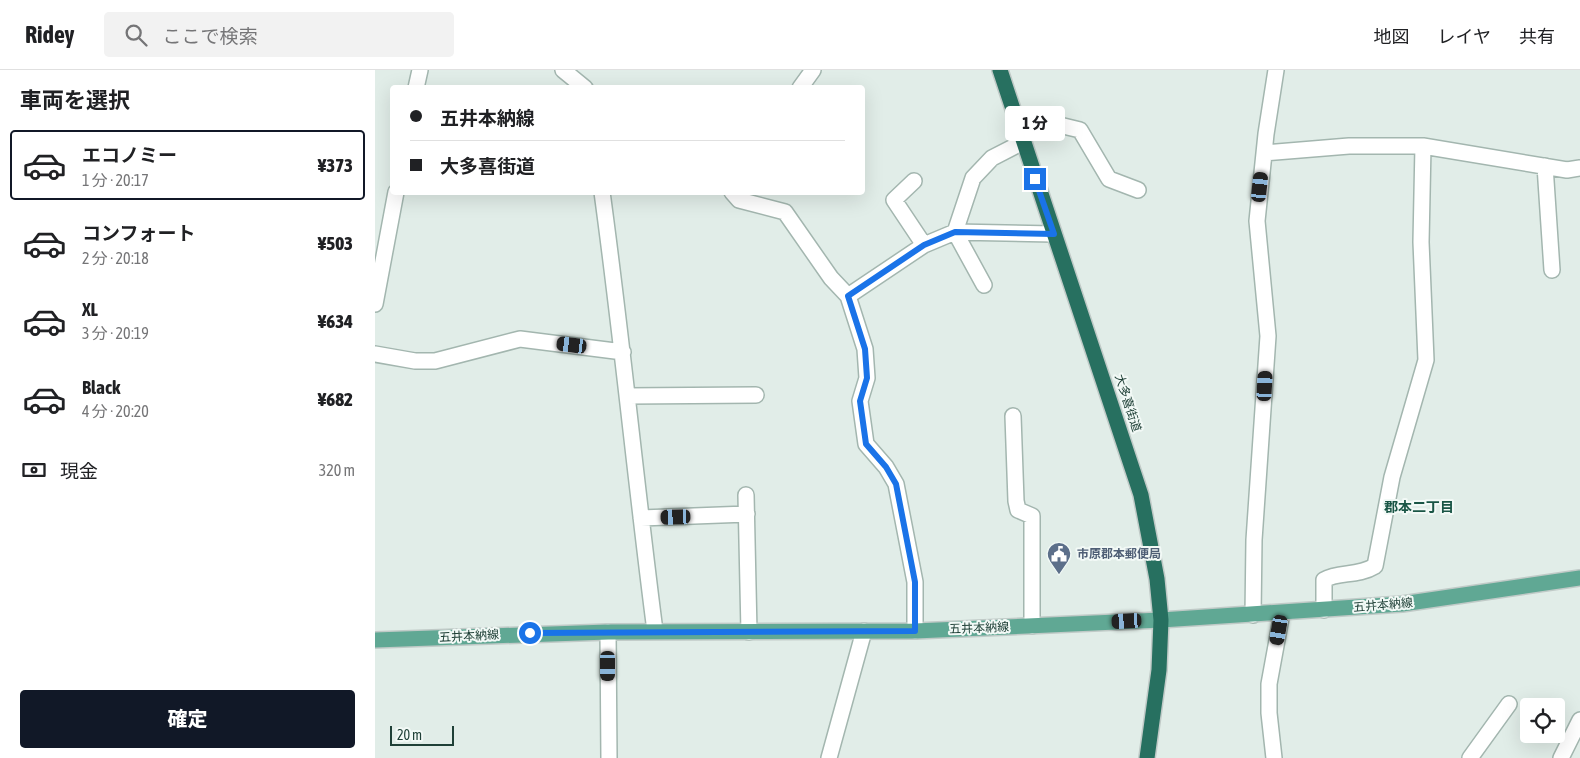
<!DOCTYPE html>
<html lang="ja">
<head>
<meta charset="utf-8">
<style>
  :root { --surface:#fff; --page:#f2f2f2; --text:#202124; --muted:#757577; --line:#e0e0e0; --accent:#111827 }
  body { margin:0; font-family:"Asap Condensed","Noto Sans JP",sans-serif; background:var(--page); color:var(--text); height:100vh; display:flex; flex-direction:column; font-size:19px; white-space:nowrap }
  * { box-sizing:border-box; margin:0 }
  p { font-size:16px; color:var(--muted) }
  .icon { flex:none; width:28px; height:28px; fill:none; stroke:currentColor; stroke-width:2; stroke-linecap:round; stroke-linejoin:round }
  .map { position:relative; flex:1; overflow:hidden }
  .side { display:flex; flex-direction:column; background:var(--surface); width:375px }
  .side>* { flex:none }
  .guide { position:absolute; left:15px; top:15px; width:475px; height:110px; border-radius:5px; box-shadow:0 5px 20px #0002; display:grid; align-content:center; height:110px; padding:0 20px; background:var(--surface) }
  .fabs { position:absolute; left:1145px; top:628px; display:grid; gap:10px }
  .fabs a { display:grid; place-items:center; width:45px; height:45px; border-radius:5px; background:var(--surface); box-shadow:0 5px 20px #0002; font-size:25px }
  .scale { position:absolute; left:15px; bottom:12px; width:64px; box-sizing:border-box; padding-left:5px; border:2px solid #1f4037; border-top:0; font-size:14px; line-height:18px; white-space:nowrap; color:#1f4037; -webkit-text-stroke:4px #f2f9f6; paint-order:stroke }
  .end { position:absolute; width:22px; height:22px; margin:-11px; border:6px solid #1a73e8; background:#fff; box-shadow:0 0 0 2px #fff }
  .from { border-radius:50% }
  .bubble { position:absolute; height:35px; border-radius:5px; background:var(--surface); box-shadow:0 5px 20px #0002; font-size:16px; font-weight:800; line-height:35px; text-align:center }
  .car { position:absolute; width:15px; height:30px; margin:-15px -8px; border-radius:6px; box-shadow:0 0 4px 1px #0007; background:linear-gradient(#222 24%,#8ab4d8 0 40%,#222 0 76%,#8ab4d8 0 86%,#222 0) }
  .guide b { display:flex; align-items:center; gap:18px; height:48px; font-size:19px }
  .guide b+b { border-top:1px solid var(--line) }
  .guide i { width:12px; height:12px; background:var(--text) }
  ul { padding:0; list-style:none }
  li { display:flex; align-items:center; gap:15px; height:70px; margin:0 10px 8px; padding:0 10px; border:2px solid transparent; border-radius:5px }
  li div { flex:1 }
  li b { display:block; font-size:19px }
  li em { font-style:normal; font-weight:800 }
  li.current { border-color:var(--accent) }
  li>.icon { width:45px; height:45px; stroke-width:1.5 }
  h2 { padding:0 20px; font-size:22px; line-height:60px }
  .pay { display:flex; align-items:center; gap:12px; height:55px; padding:0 20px; font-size:19px }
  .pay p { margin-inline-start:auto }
  .primary-button { display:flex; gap:10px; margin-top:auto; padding:10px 20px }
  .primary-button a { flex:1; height:58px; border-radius:5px; background:var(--accent); color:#fff; font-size:20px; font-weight:800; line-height:58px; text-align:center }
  header { display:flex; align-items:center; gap:30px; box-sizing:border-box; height:70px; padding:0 25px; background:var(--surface); border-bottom:1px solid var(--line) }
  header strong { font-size:24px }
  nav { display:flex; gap:28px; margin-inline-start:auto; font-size:18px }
  .search { width:350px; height:45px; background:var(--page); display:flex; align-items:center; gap:12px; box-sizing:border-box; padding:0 18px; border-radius:5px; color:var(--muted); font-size:19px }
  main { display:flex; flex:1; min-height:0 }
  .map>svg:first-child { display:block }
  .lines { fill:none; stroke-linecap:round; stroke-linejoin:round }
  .minor-casing { stroke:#a3b6af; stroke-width:18 }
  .major-casing { stroke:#c0cac7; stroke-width:18 }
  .highway-casing { stroke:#c0cac7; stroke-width:18 }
  .minor { stroke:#fff; stroke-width:15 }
  .major { stroke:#60a894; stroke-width:15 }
  .highway { stroke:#277060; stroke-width:15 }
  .route { stroke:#1a73e8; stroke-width:6 }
  .labels { text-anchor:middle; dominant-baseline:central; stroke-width:4; stroke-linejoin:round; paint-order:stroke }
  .street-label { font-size:12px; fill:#1f4037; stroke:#f2f9f6 }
  .service-label { font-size:12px; font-weight:bold; fill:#4e5e75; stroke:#f2f9f6; text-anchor:start }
  .neighbourhood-label { font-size:14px; font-weight:bold; fill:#195545; stroke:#f2f9f6 }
</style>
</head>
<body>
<header>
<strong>Ridey</strong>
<div class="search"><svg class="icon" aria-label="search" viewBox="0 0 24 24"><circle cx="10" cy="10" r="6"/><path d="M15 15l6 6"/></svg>ここで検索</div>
<nav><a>地図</a><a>レイヤ</a><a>共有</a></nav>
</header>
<main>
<section class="side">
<h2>車両を選択</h2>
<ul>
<li class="current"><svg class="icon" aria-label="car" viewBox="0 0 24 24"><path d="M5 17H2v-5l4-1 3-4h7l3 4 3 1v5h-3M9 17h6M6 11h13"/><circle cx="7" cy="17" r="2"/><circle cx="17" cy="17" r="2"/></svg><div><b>エコノミー</b><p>1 分 · 20:17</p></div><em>¥373</em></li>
<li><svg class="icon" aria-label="car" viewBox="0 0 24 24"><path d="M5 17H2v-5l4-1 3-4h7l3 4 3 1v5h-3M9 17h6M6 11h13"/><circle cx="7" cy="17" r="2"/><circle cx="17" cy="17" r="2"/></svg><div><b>コンフォート</b><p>2 分 · 20:18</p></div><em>¥503</em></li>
<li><svg class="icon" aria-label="car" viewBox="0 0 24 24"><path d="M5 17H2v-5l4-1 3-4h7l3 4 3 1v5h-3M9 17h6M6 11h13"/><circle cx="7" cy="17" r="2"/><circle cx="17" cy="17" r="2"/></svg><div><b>XL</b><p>3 分 · 20:19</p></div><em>¥634</em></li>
<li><svg class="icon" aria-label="car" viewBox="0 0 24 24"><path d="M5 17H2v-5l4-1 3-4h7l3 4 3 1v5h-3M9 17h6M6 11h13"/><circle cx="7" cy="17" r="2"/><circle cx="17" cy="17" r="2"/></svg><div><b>Black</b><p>4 分 · 20:20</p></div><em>¥682</em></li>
</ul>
<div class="pay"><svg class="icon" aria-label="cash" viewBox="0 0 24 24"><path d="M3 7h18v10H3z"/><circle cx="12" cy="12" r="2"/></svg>現金<p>320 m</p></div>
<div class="primary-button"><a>確定</a></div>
</section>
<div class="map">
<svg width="1205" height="688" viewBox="0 0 1205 688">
  <rect width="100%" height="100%" fill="#e1ede8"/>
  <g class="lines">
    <g class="minor-casing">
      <path id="minor" d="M188 0 210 18
        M41 18 45 0
        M425 18 438 0
        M639 44 705 60 734 109 763 120
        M889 83 974 76H1048L1192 100 1205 98
        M1170 96 1177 200
        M539 111 519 130 549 175
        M227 122C247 268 261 415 280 561
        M357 122 364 130 410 142 456 208 473 226 490 279 492 308 485 331 491 374 511 397 521 414 540 512V561
        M609 215 580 162 598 108 617 88 648 72
        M473 226 549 175 580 162 679 164
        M0 234 21 122
        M0 284 40 291H60L145 269 248 282
        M252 326 381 325
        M638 346 641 431 643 440 657 446V556
        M371 425 374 562
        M266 448 372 444
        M949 540V510C964 501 982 507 1000 496L1017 407 1051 290 1046 172 1048 76
        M878 545 879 470 893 266 882 151 891 64 901 0
        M233 562 234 688
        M454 688 489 561
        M899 688 894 643V614L907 543
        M1095 688 1134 634
        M1186 688 1205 650"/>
    </g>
    <g class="major-casing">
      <path id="major" d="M0 570 233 562 540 561 786 550 1027 534 1205 508"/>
    </g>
    <g class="highway-casing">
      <path id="highway" d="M625 0 766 425 782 509 786 550 784 600 772 688"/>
    </g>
    <use href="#minor" class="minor"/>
    <use href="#major" class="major"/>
    <use href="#highway" class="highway"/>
  </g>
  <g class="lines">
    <path class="route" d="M155 563 540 561V512L521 414 511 397 491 374 485 331 492 308 490 279 473 226 549 175 580 162 679 164 660 109"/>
  </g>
  <defs>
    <g id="civic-pin" transform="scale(1.25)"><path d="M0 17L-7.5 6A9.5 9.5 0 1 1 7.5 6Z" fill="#5c6f8a" stroke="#f2f9f6"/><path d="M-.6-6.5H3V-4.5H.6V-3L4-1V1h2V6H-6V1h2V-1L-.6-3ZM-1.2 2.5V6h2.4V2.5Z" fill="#fff"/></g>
  </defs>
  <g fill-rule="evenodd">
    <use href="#civic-pin" x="684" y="484"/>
  </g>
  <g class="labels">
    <g class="street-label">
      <text transform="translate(753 333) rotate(72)">大多喜街道</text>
      <text transform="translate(1008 535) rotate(-5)">五井本納線</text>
      <text transform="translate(604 558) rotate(-2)">五井本納線</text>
      <text transform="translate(94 566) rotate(-3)">五井本納線</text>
    </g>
    <g class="service-label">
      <text x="702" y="484">市原郡本郵便局</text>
    </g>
    <g class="neighbourhood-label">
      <text x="1044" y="437">郡本二丁目</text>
    </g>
  </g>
</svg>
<div class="fabs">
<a><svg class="icon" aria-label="locate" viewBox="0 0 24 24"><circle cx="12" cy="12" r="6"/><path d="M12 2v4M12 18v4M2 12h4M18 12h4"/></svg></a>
</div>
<div class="scale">20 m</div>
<i class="end from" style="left:155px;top:563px"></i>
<i class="end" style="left:660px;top:109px"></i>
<div class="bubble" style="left:630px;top:36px;width:60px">1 分</div>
<i class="car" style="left:885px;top:117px;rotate:6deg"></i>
<i class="car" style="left:197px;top:275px;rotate:277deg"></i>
<i class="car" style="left:890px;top:316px;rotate:3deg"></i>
<i class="car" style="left:301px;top:447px;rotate:268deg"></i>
<i class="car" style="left:752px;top:551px;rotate:267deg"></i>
<i class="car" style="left:904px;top:560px;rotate:190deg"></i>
<i class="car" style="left:233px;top:596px;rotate:180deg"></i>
<div class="guide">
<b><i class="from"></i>五井本納線</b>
<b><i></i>大多喜街道</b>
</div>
</div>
</main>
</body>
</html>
